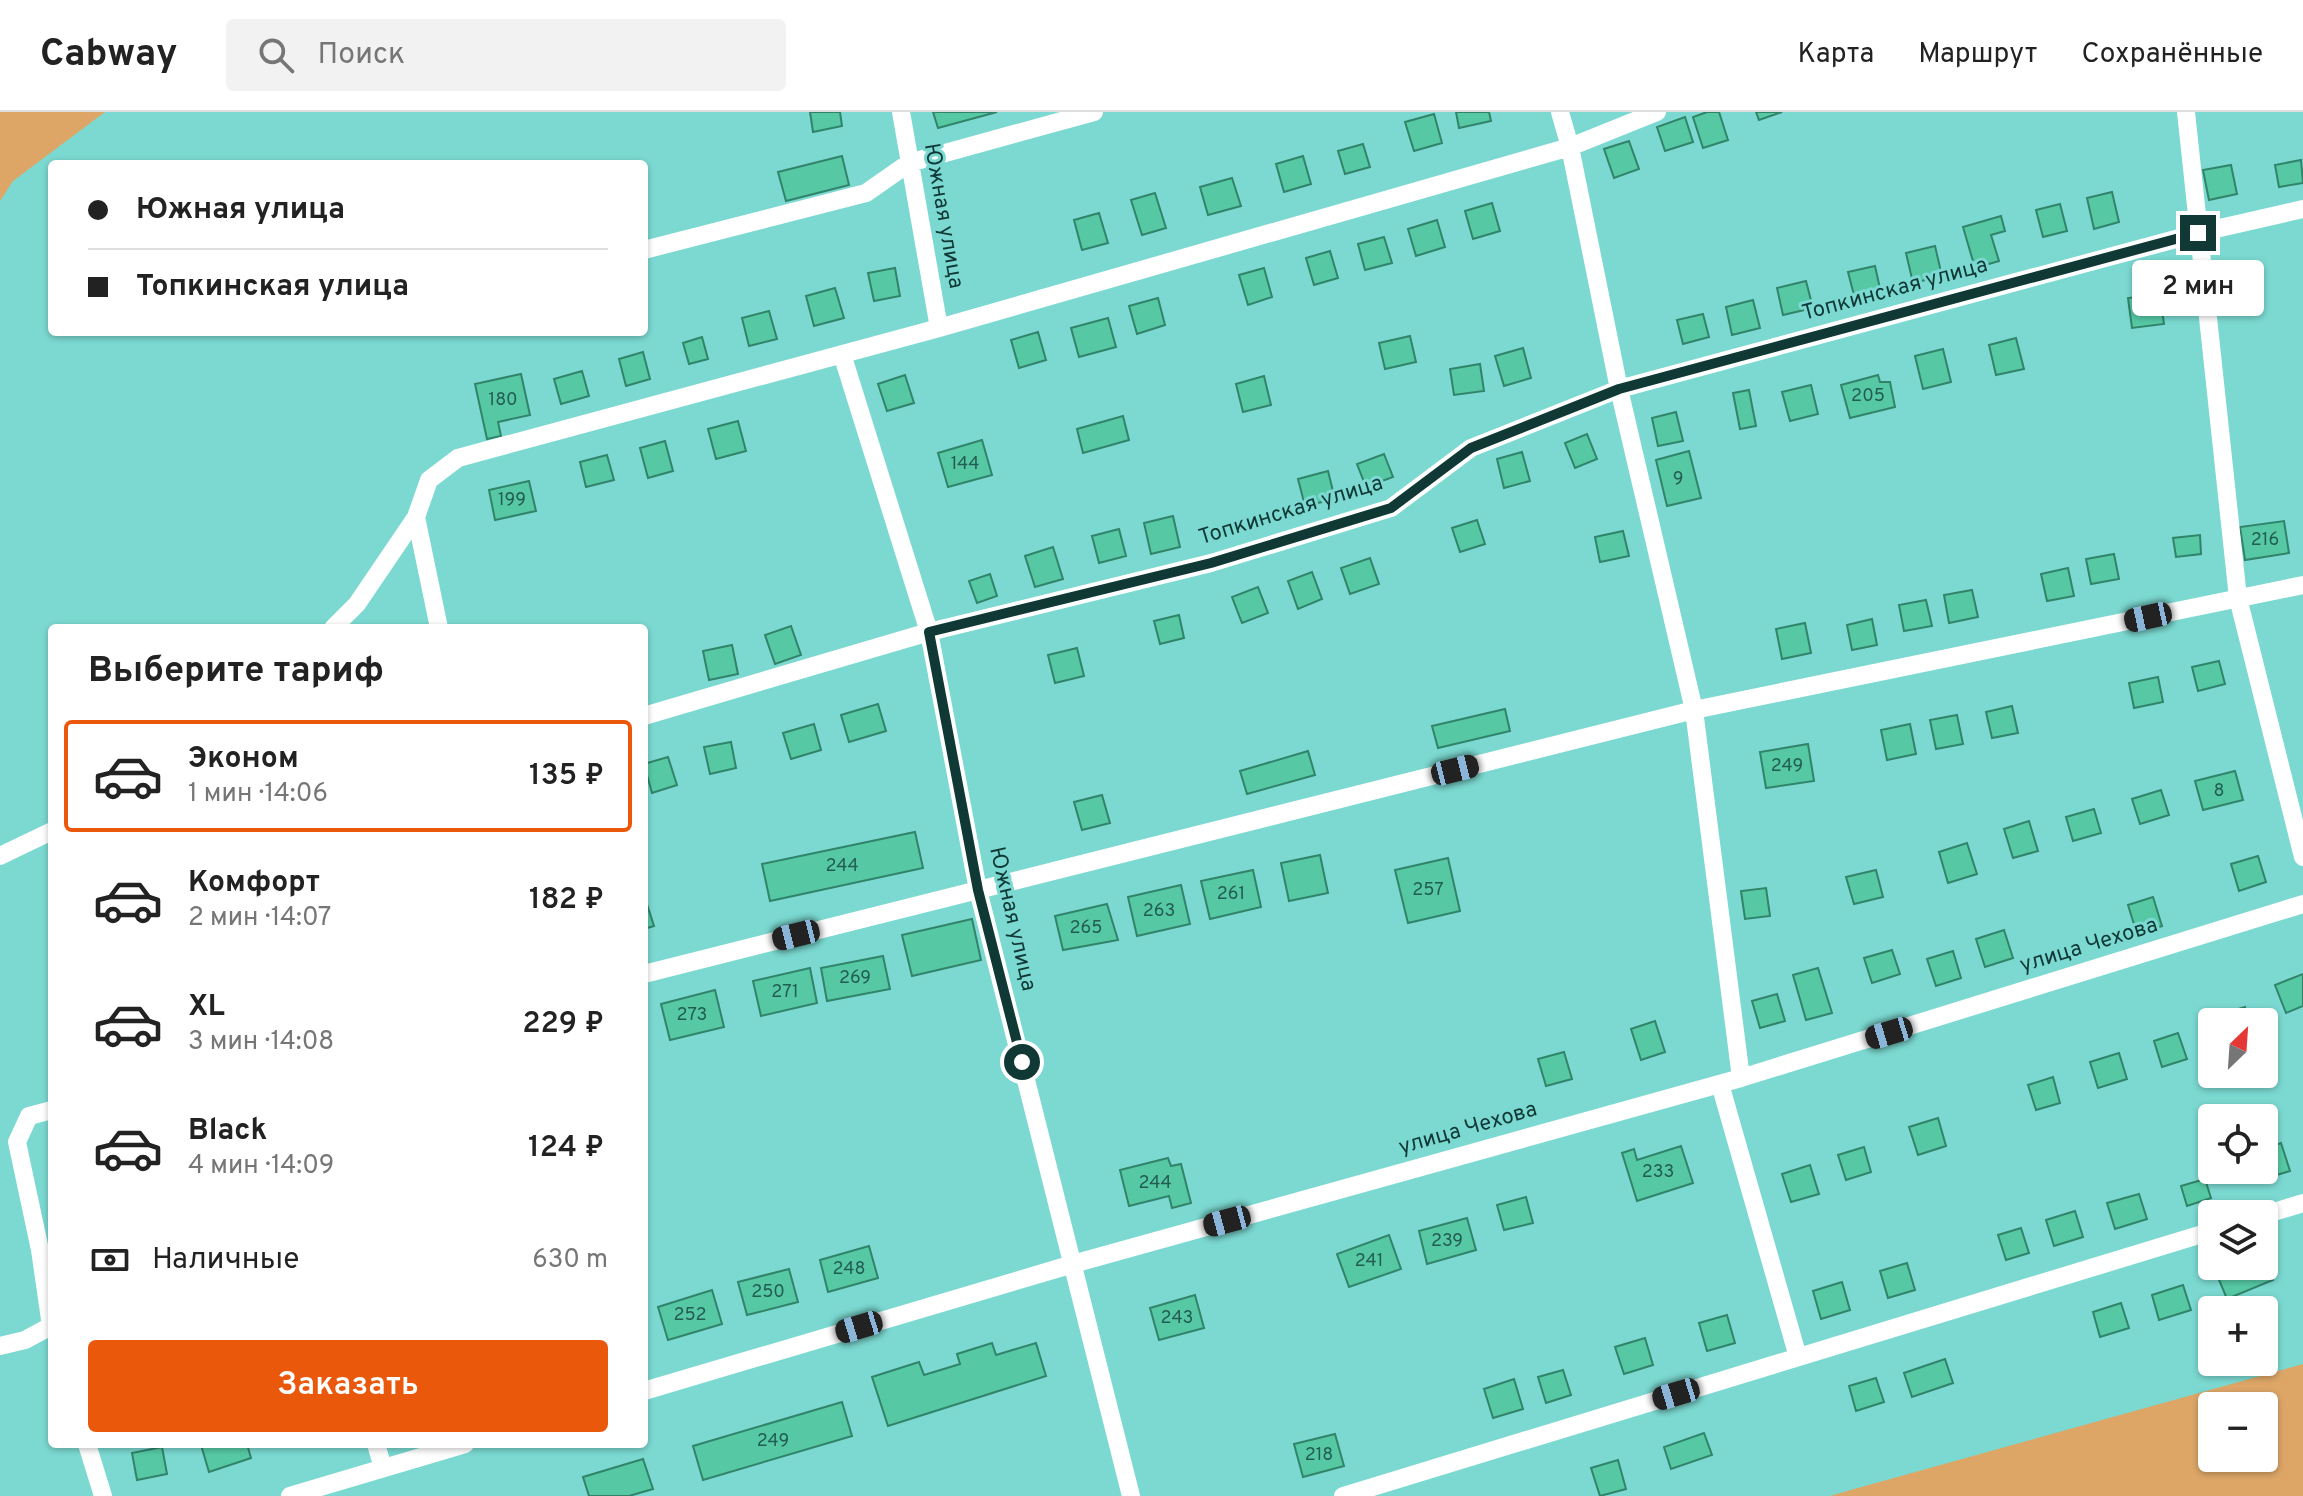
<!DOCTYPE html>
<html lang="ru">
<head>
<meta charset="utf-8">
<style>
  :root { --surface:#fff; --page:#f2f2f2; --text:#222; --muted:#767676; --line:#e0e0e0; --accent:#ea580c }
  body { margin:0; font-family:Overpass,sans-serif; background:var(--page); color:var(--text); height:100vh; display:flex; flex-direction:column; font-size:30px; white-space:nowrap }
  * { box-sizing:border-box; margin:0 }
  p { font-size:26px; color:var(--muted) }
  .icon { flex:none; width:44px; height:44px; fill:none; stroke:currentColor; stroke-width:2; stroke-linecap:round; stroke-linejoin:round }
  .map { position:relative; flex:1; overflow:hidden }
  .sheet { position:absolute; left:48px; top:512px; width:600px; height:824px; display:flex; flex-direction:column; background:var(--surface); border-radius:8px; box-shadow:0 2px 6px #0004 }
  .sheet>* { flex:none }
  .top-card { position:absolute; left:48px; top:48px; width:600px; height:176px; border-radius:8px; box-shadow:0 2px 6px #0004; display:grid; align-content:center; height:176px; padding:0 40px; background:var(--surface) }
  .needle { width:52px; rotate:25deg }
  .controls { position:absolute; left:2198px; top:896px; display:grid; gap:16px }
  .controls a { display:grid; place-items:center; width:80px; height:80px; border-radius:8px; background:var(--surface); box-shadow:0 2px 6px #0004; font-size:40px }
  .end { position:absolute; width:36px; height:36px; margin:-18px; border:10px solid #103936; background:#fff; box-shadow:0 0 0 4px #fff }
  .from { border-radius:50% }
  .bubble { position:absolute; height:56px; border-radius:8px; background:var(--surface); box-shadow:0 2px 6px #0004; font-size:26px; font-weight:600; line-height:56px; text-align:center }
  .car { position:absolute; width:24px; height:48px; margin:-24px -12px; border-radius:10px; box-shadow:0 0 6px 2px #0007; background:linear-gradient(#222 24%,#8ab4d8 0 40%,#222 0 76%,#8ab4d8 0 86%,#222 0) }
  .top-card b { display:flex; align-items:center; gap:28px; height:76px; font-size:30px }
  .top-card b+b { border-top:2px solid var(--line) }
  .top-card i { width:20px; height:20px; background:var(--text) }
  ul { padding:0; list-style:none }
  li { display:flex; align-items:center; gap:24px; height:112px; margin:0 16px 12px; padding:0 24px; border:4px solid transparent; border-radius:8px }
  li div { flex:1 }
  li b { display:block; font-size:30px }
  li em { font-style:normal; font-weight:600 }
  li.selected { border-color:var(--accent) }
  li>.icon { width:72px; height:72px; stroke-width:1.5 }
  h2 { padding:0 40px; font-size:36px; line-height:96px }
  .pay { display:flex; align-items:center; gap:20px; height:88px; padding:0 40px; font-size:30px }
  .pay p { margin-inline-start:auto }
  .action { display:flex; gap:16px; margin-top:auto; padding:16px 40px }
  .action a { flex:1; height:92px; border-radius:8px; background:var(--accent); color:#fff; font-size:32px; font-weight:600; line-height:92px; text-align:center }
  header { display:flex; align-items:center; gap:48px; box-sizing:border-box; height:112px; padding:0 40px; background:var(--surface); border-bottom:2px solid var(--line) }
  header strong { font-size:38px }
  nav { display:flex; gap:44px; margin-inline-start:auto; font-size:28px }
  .search { width:560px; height:72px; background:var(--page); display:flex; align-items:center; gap:20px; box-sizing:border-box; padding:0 28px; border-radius:8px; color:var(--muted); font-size:30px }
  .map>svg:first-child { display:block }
  .green { fill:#dda667; fill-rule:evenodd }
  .building { fill:#56c9a4; stroke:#31846a; stroke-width:2 }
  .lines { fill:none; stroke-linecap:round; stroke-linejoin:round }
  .street { stroke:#fff; stroke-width:18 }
  .route { stroke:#103936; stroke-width:10 }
  .labels { text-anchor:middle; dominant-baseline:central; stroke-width:6; stroke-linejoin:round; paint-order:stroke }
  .number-label { font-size:18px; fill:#225d52 }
  .street-label { font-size:22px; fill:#103936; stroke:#7bd9d1 }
</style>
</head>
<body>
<header>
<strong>Cabway</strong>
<div class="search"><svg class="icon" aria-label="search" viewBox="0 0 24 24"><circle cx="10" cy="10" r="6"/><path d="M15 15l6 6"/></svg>Поиск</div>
<nav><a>Карта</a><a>Маршрут</a><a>Сохранённые</a></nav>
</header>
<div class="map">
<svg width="2303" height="1384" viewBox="0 0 2303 1384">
  <rect width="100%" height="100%" fill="#7bd9d1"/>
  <path class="green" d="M0 0H105L13 69 0 89Z
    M2303 1252V1384H1830L1847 1379ZM2212 1294H2264V1346H2212Z"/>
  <path class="building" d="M810 0H840L842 14 813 20Z
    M933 0H997L938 16Z
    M1456 0H1489L1491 9 1459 16Z
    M1707 0H1719L1728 28 1703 36 1693 5Z
    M1756 0H1782L1759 8Z
    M1434 2 1442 31 1414 39 1405 10Z
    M1685 5 1693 30 1665 39 1657 15Z
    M1629 29 1639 57 1614 66 1604 37Z
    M1363 32 1370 55 1345 62 1338 39Z
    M842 44 849 73 786 89 778 60Z
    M1303 44 1311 72 1284 80 1276 52Z
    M2301 48 2303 71 2279 75 2275 53Z
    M2231 53 2237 82 2209 88 2203 58Z
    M1232 66 1241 94 1208 103 1200 75Z
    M2112 80 2119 110 2094 117 2087 86Z
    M1155 81 1166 116 1142 123 1131 88Z
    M1492 91 1500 119 1473 127 1465 99Z
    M2060 92 2067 119 2043 125 2036 98Z
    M1099 101 1108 131 1082 138 1074 108Z
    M2001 104 2005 119 1991 123 1999 149 1975 156 1963 115Z
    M1437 108 1445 135 1416 144 1408 117Z
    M1384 125 1392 151 1365 158 1358 132Z
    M1935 134 1942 164 1913 171 1906 141Z
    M1330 139 1338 166 1314 173 1306 146Z
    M1875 154 1881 181 1855 187 1848 160Z
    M2243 155 2246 183 2221 185 2218 158Z
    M895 156 900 184 874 189 868 161Z
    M1264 156 1272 185 1248 193 1239 163Z
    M1806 169 1813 196 1783 203 1777 176Z
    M835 176 844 206 814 214 806 184Z
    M2160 182 2164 212 2132 216 2128 186Z
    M1158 186 1165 213 1137 222 1129 194Z
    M1753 188 1760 216 1732 223 1726 195Z
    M769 199 777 227 749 234 742 206Z
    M1703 202 1709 225 1683 232 1677 208Z
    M1108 206 1116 235 1079 245 1071 216Z
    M1038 220 1046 248 1019 256 1011 228Z
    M1410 224 1416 250 1385 257 1379 231Z
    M702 225 708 247 689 252 683 231Z
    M2016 226 2024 257 1996 263 1989 233Z
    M1523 236 1531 266 1504 274 1495 244Z
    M1943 237 1951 270 1923 277 1915 244Z
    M643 240 650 267 626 274 619 247Z
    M1480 252 1484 279 1454 283 1450 257Z
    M582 259 589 284 561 292 554 267Z
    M521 262 530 303 498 310 501 324 487 327 475 272Z
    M905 263 914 291 887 299 878 272Z
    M1878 263 1880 270H1890L1895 295 1850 306 1841 273Z
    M1264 264 1271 293 1243 300 1236 272Z
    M1811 273 1818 302 1790 309 1782 280Z
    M1749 278 1756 314 1740 317 1733 281Z
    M1676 300 1683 329 1658 334 1652 306Z
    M1123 304 1129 328 1083 341 1077 317Z
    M738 309 746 339 716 347 708 317Z
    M1587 322 1597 347 1575 356 1565 331Z
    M982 328 992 363 948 375 938 341Z
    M665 329 673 359 648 366 640 336Z
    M1689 339 1701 386 1667 394 1656 348Z
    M1522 340 1530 369 1504 376 1497 347Z
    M1384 342 1393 365 1366 375 1357 352Z
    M607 343 614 368 586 375 580 350Z
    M1328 359 1335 387 1305 394 1298 367Z
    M529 369 536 399 495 408 489 378Z
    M1173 404 1180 435 1151 442 1144 411Z
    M1477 408 1485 432 1460 440 1452 416Z
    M2284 409 2289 441 2245 448 2240 415Z
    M1119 417 1126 444 1099 451 1092 424Z
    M1623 419 1629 444 1600 450 1595 425Z
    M2200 423 2201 442 2176 445 2173 426Z
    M1053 435 1063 467 1035 475 1025 444Z
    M2114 442 2119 467 2091 472 2086 447Z
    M1370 446 1379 472 1350 482 1341 456Z
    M2068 456 2074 484 2047 489 2041 462Z
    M1312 460 1322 487 1298 497 1288 469Z
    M990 462 997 484 977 491 969 469Z
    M1258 475 1268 501 1242 511 1232 485Z
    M1972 478 1978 505 1949 511 1944 483Z
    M1926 488 1932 514 1904 519 1899 493Z
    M1179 503 1184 526 1160 532 1154 509Z
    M1872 507 1877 533 1852 538 1847 513Z
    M1805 511 1811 541 1782 547 1776 517Z
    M791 514 801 543 775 552 765 523Z
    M732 533 738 562 709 568 703 539Z
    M1077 536 1084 564 1055 571 1048 543Z
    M2219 549 2225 572 2198 579 2192 555Z
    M2158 565 2163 590 2134 596 2129 571Z
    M878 592 886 619 849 630 841 603Z
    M2012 594 2018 621 1992 626 1986 600Z
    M1505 597 1510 619 1438 636 1432 614Z
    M1957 603 1963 632 1936 637 1930 608Z
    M814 612 821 638 791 647 783 621Z
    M1910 612 1916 642 1887 648 1881 618Z
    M731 630 736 656 710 662 704 635Z
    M1808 632 1814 669 1766 676 1760 640Z
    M1308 639 1315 663 1247 682 1240 659Z
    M668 645 677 673 652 681 644 652Z
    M2235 659 2243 688 2203 698 2195 669Z
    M2161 678 2169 703 2140 712 2132 687Z
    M1102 683 1110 711 1082 718 1074 690Z
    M2094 697 2101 721 2073 729 2066 705Z
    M2029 709 2038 739 2013 746 2004 717Z
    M915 720 923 756 770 789 762 752Z
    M1967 731 1977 762 1948 771 1939 740Z
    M1320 743 1328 781 1289 789 1281 751Z
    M2258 744 2266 770 2239 779 2231 752Z
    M1448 746 1460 799 1408 811 1395 758Z
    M1253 758 1261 795 1210 807 1201 769Z
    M1876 758 1883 785 1854 792 1846 765Z
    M1181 773 1190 812 1137 824 1128 785Z
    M1766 776 1770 804 1745 807 1741 779Z
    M644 783 654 814 644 817Z
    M2153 785 2162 814 2137 822 2128 793Z
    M1107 792 1118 828 1063 838 1055 804Z
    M972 807 981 848 912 864 902 823Z
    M2004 818 2013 846 1985 855 1976 827Z
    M1892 838 1900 862 1872 871 1864 846Z
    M1953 839 1961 866 1936 874 1927 847Z
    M883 844 890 877 827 889 821 856Z
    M810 856 817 891 761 904 753 869Z
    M1818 856 1832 901 1806 908 1793 863Z
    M2303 862V894L2286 901 2275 873Z
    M715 878 724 915 670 928 661 892Z
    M1777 882 1785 909 1760 916 1752 889Z
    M2245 895 2250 910H2217L2215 904Z
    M1655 909 1665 940 1641 948 1631 917Z
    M2178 921 2187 947 2162 955 2154 929Z
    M1564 940 1572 967 1546 974 1538 947Z
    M2119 941 2127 967 2098 976 2090 950Z
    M2053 965 2060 991 2036 998 2028 973Z
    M1938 1006 1946 1034 1918 1043 1909 1015Z
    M2281 1031 2290 1059 2263 1067 2260 1058H2264V1037Z
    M1681 1034 1693 1071 1637 1089 1622 1041 1634 1037 1637 1048Z
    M1864 1035 1871 1060 1846 1068 1838 1043Z
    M1168 1046 1171 1054 1181 1052 1191 1091 1172 1096 1169 1084 1129 1094 1120 1058Z
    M1810 1053 1819 1082 1791 1090 1782 1062Z
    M2205 1067 2211 1086 2187 1094 2181 1074Z
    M2139 1082 2147 1107 2115 1117 2107 1091Z
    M1526 1085 1533 1111 1504 1118 1497 1093Z
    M2075 1099 2083 1125 2054 1134 2046 1108Z
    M1467 1106 1476 1138 1427 1152 1419 1119Z
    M2021 1116 2029 1141 2006 1148 1998 1123Z
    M1389 1123 1401 1157 1349 1175 1337 1142Z
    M869 1134 878 1166 828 1180 820 1148Z
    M2264 1146 2273 1168 2227 1187 2217 1163 2240 1154H2264Z
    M1907 1151 1915 1178 1888 1186 1880 1159Z
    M789 1157 798 1190 747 1203 738 1170Z
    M1842 1170 1850 1198 1821 1207 1813 1179Z
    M2183 1173 2191 1198 2159 1208 2152 1183Z
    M712 1178 722 1212 668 1228 658 1195Z
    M1195 1183 1204 1216 1159 1228 1150 1196Z
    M2121 1191 2129 1216 2100 1225 2093 1200Z
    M1727 1203 1735 1231 1707 1239 1699 1211Z
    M1645 1226 1653 1253 1624 1262 1615 1235Z
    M992 1231 996 1243 1036 1231 1046 1264 888 1314 872 1265 919 1250 924 1263 960 1252 957 1242Z
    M1945 1247 1953 1271 1912 1285 1904 1261Z
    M1563 1258 1571 1283 1546 1291 1538 1265Z
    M1876 1266 1884 1290 1856 1299 1849 1274Z
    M1514 1267 1523 1297 1493 1306 1484 1277Z
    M842 1290 852 1324 703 1368 693 1334Z
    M1704 1321 1712 1343 1671 1357 1664 1335Z
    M1335 1322 1344 1354 1303 1365 1294 1332Z
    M247 1332 251 1346 209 1360 201 1333Z
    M162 1335 167 1362 137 1368 132 1341Z
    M643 1347 653 1377 629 1384H589L583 1365Z
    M1618 1348 1626 1377 1600 1384 1591 1356Z"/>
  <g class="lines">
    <path class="street" d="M901 0 939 216
      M1560 0 1570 35 1619 277 1694 598 1741 966
      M2186 0 2238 486 2303 745
      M644 138 866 81 909 51 1094 0
      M842 242 929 520 978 778 1131 1384
      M416 405 439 516
      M333 516 357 492 416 405 429 368 458 346 939 216 1570 35 1657 0
      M644 604 929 520 1211 451 1391 396 1471 336 1619 277 2198 121 2303 97
      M0 744 52 719
      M644 862 1694 598 2303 473
      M1720 972 1798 1245
      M2264 1103 2303 1091
      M0 1234 25 1228 51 1214 40 1138 17 1030 29 1004 52 998
      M644 1279 1073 1152 1741 966 2303 792
      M87 1332 103 1384
      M376 1332 383 1356
      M290 1384 465 1332
      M1343 1384 2212 1119"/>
  </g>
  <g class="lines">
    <path class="route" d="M1022 950 978 778 929 520 1211 451 1391 396 1471 336 1619 277 2198 121"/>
  </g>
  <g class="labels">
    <g class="number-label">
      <text x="1868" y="284">205</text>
      <text x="503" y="288">180</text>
      <text x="965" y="352">144</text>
      <text x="1678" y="367">9</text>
      <text x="512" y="388">199</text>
      <text x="2265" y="428">216</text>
      <text x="1787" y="654">249</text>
      <text x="2219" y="679">8</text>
      <text x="842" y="754">244</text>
      <text x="1428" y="778">257</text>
      <text x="1231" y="782">261</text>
      <text x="1159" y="799">263</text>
      <text x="1086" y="816">265</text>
      <text x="855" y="866">269</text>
      <text x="785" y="880">271</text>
      <text x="692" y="903">273</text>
      <text x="1658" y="1060">233</text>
      <text x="1155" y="1071">244</text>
      <text x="1447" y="1129">239</text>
      <text x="1369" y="1149">241</text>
      <text x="849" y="1157">248</text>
      <text x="768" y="1180">250</text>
      <text x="690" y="1203">252</text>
      <text x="1177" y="1206">243</text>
      <text x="773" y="1329">249</text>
      <text x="1319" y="1343">218</text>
    </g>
    <g class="street-label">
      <text transform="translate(943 104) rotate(80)">Южная улица</text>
      <text transform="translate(1895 178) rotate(-15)">Топкинская улица</text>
      <text transform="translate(1291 399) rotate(-17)">Топкинская улица</text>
      <text transform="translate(1012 807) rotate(77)">Южная улица</text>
      <text transform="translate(2089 834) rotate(-17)">улица Чехова</text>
      <text transform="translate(1468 1017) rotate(-16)">улица Чехова</text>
    </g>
  </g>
</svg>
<div class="controls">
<a><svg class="needle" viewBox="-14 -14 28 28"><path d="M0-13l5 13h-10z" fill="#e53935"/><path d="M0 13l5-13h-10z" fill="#767676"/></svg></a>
<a><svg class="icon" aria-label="locate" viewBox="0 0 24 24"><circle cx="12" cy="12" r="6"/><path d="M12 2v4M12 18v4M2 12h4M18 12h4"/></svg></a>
<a><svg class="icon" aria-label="layers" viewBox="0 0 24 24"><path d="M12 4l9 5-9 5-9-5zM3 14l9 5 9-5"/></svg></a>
<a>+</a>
<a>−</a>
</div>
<i class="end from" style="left:1022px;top:950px"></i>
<i class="end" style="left:2198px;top:121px"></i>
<div class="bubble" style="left:2132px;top:148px;width:132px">2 мин</div>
<i class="car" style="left:2148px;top:505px;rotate:258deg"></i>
<i class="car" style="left:1455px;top:658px;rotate:76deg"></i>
<i class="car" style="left:796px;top:823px;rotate:256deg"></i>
<i class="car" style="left:1889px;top:921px;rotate:253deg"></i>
<i class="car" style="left:1227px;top:1109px;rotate:255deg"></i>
<i class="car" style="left:859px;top:1215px;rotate:253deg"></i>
<i class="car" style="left:1676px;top:1282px;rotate:253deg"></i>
<div class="top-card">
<b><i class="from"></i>Южная улица</b>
<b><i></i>Топкинская улица</b>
</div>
<section class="sheet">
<h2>Выберите тариф</h2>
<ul>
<li class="selected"><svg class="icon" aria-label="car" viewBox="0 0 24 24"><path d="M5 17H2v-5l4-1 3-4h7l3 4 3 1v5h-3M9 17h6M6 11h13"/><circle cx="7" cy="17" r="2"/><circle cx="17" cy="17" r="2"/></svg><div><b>Эконом</b><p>1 мин · 14:06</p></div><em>135 ₽</em></li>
<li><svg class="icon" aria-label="car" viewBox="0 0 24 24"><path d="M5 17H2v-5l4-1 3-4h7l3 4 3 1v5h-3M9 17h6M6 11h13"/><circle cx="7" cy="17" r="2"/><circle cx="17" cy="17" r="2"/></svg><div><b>Комфорт</b><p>2 мин · 14:07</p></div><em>182 ₽</em></li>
<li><svg class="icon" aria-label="car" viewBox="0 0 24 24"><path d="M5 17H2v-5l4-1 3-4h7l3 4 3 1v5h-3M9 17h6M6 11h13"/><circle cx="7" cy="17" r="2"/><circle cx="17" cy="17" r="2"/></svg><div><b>XL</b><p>3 мин · 14:08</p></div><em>229 ₽</em></li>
<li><svg class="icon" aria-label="car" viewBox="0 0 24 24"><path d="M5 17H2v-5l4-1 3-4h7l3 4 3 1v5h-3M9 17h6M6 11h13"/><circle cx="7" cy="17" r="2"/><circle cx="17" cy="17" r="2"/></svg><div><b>Black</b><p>4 мин · 14:09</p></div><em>124 ₽</em></li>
</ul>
<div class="pay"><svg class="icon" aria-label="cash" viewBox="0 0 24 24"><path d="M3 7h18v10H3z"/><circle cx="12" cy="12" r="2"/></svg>Наличные<p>630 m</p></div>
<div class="action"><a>Заказать</a></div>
</section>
</div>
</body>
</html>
